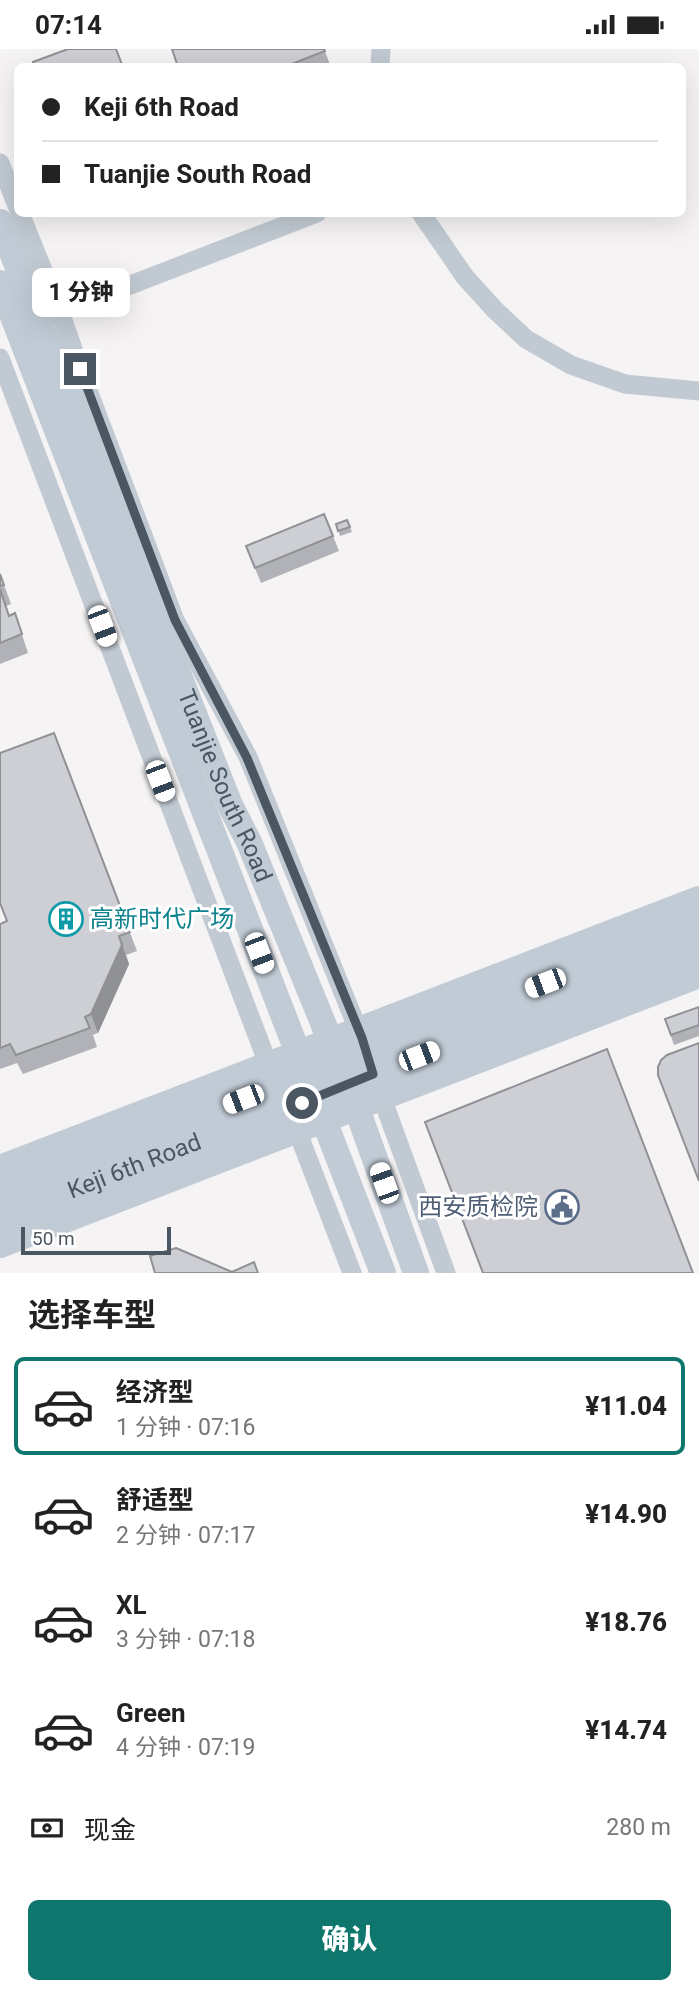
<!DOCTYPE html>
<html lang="zh">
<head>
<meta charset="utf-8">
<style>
  :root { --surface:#fff; --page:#f6f6f6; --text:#222; --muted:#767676; --line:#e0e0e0; --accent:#0f766e }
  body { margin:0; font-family:Roboto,"Noto Sans SC",sans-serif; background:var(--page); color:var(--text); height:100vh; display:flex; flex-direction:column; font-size:26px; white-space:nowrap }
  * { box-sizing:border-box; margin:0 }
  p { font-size:23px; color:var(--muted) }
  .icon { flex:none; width:38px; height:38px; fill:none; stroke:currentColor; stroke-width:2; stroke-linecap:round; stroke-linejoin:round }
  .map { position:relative; height:1224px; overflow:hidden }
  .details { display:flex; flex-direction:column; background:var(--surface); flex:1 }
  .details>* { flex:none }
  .hud { position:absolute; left:14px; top:14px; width:672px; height:154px; border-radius:10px; box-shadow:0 7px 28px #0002; display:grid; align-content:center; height:154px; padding:0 28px; background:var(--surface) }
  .scale { position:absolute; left:21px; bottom:18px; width:150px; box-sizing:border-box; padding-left:7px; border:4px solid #4a5661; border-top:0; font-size:19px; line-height:24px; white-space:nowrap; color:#4a5661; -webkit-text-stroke:5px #fff; paint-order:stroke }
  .end { position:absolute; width:32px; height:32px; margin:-16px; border:9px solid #4a5661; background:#fff; box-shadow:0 0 0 4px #fff }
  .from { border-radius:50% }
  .bubble { position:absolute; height:49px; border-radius:10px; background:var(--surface); box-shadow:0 7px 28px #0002; font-size:23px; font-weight:800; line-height:49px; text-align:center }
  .car { position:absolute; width:21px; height:42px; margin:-21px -10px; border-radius:9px; box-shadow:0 0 5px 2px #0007; background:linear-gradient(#fff 24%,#345 0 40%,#fff 0 76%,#345 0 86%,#fff 0) }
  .hud b { display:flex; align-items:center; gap:24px; height:66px; font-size:26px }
  .hud b+b { border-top:2px solid var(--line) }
  .hud i { width:18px; height:18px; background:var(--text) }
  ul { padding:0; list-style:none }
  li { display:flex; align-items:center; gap:21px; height:98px; margin:0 14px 10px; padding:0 14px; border:4px solid transparent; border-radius:10px }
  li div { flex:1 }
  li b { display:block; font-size:26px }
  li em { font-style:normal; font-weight:800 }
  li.current { border-color:var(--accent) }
  li>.icon { width:63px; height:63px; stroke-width:1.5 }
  h2 { padding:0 28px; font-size:32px; line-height:84px }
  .pay { display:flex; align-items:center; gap:18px; height:77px; padding:0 28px; font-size:26px }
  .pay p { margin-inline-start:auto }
  .primary-button { display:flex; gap:14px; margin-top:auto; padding:14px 28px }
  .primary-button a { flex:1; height:80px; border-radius:10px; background:var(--accent); color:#fff; font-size:28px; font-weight:800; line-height:80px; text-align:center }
  .status { display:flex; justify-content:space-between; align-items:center; height:49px; padding:0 35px; background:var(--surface); direction:ltr }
  .status svg { height:19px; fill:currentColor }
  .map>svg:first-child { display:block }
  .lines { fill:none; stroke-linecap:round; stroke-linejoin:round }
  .street { stroke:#c1cad2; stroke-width:19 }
  .secondary { stroke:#c1cbd6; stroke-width:26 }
  .wall { fill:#b0b2b7 }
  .shaded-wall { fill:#909195 }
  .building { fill:#cdcfd5; stroke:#909195; stroke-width:2 }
  .route { stroke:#4a5661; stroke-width:9 }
  .labels { text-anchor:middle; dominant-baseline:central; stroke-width:6; stroke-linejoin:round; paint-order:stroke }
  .street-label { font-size:24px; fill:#4a5661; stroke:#fff }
  .culture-label { font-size:24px; fill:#0d838f; stroke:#fff; text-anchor:start }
  .service-label { font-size:24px; fill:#4e5e75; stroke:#fff; text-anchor:end }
</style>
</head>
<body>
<div class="status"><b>07:14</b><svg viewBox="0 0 49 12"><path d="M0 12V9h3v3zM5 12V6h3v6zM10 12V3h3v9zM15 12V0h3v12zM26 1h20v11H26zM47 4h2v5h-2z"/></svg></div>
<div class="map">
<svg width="699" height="1224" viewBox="0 0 699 1224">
  <rect width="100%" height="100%" fill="#f5f3f3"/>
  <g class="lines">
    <path class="street" d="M380 18 381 0
      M0 114 18 159
      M20 164 63 271 80 320 175 571 248 708 363 993
      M421 164 465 228 495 261 526 290 571 316 625 335 699 342
      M50 267 317 164
      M0 309 273 1028
      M378 1038 446 1224
      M293 1071 352 1224"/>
    <g class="secondary">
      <path id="s1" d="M0 173 230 756 249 793 348 1035 416 1224"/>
      <path d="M0 234 383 1224"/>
      <path d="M0 1119 699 850"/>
      <path d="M0 1144 339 1012 699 876"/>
      <path id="s2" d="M0 1169 699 899"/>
      <path d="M0 1196 699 926"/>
    </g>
  </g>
  <path class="wall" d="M324 0 331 18H178Z
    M347 471 352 483 340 487 336 475Z
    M333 487 339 502 261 534 246 497Z
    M0 525 11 555 6 557 9 566 15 564 28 604 0 615Z
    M54 684 137 902 126 906 129 915 98 984 93 986 97 998 23 1025 17 1014 0 1020V875L7 872Z
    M699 958V987L674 996 665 970Z"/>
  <path class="shaded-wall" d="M119 887 129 915 98 984 91 965Z"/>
  <path class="building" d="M68 0H116L123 18H34L33 13Z
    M172 0H324L325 2 284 18H178Z
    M324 465 333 487 255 519 246 497Z
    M347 471 350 478 338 482 336 475Z
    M0 525 4 536 0 537Z
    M0 540 9 567 15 564 22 585 0 594Z
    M54 684 130 883 119 887 122 896 91 965 85 968 90 979 16 1006 10 995 0 999V875L7 872 0 854V704Z
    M699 958V976L671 986 665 970Z
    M699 994V1132L658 1026V1018L661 1011 667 1006Z
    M607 1000 693 1224H483L425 1073Z
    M176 1199 232 1223 254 1213 258 1224H155L150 1207Z"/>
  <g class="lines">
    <path class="route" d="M80 320 175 571 247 709 362 989 373 1025 302 1054"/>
  </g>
  <defs>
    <g id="building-ring" transform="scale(1.75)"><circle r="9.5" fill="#fff" stroke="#0f9aa8" stroke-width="1.5"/><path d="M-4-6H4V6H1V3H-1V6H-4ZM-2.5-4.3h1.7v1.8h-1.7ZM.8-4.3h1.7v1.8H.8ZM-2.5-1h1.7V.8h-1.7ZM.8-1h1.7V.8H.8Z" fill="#0f9aa8"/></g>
    <g id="civic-ring" transform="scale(1.75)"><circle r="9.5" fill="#fff" stroke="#5c6f8a" stroke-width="1.5"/><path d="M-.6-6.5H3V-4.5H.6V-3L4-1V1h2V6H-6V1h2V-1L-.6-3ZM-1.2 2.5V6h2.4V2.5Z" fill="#5c6f8a"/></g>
  </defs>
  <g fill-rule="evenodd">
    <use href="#building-ring" x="66" y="870"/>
    <use href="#civic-ring" x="562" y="1158"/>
  </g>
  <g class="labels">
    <g class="street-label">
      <text stroke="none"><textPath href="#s1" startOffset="607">Tuanjie South Road</textPath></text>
      <text stroke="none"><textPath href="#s2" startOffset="144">Keji 6th Road</textPath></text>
    </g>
    <g class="culture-label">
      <text x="90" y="870">高新时代广场</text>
    </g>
    <g class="service-label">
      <text x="538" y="1158">西安质检院</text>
    </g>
  </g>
</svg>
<div class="scale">50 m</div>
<i class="end from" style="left:302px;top:1054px"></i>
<i class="end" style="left:80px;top:320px"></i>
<div class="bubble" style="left:32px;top:219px;width:98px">1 分钟</div>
<i class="car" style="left:102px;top:577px;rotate:159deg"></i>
<i class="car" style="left:160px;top:732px;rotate:159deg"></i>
<i class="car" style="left:259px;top:904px;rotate:159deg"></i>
<i class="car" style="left:545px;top:934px;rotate:249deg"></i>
<i class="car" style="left:419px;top:1007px;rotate:69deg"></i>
<i class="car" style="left:243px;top:1050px;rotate:249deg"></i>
<i class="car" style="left:384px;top:1134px;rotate:340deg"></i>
<div class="hud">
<b><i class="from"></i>Keji 6th Road</b>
<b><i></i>Tuanjie South Road</b>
</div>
</div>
<section class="details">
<h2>选择车型</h2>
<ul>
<li class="current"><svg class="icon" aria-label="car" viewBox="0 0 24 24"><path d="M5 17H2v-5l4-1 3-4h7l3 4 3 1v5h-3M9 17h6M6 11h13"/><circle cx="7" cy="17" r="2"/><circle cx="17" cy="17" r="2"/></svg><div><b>经济型</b><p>1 分钟 · 07:16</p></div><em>¥11.04</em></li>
<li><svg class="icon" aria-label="car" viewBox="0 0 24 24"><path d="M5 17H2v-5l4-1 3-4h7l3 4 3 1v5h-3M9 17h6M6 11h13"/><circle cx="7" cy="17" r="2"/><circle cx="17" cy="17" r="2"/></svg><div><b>舒适型</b><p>2 分钟 · 07:17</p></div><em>¥14.90</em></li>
<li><svg class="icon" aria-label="car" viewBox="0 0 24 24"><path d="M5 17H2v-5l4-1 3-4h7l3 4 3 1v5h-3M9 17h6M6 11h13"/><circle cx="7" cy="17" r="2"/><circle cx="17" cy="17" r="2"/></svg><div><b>XL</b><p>3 分钟 · 07:18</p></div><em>¥18.76</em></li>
<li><svg class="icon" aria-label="car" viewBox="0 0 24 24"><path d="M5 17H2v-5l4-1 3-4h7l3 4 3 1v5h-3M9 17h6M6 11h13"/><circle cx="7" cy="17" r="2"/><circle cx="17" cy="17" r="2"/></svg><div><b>Green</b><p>4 分钟 · 07:19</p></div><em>¥14.74</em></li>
</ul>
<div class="pay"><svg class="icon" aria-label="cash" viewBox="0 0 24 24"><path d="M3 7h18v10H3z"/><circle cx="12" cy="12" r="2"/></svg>现金<p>280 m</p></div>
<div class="primary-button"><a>确认</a></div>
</section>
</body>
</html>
